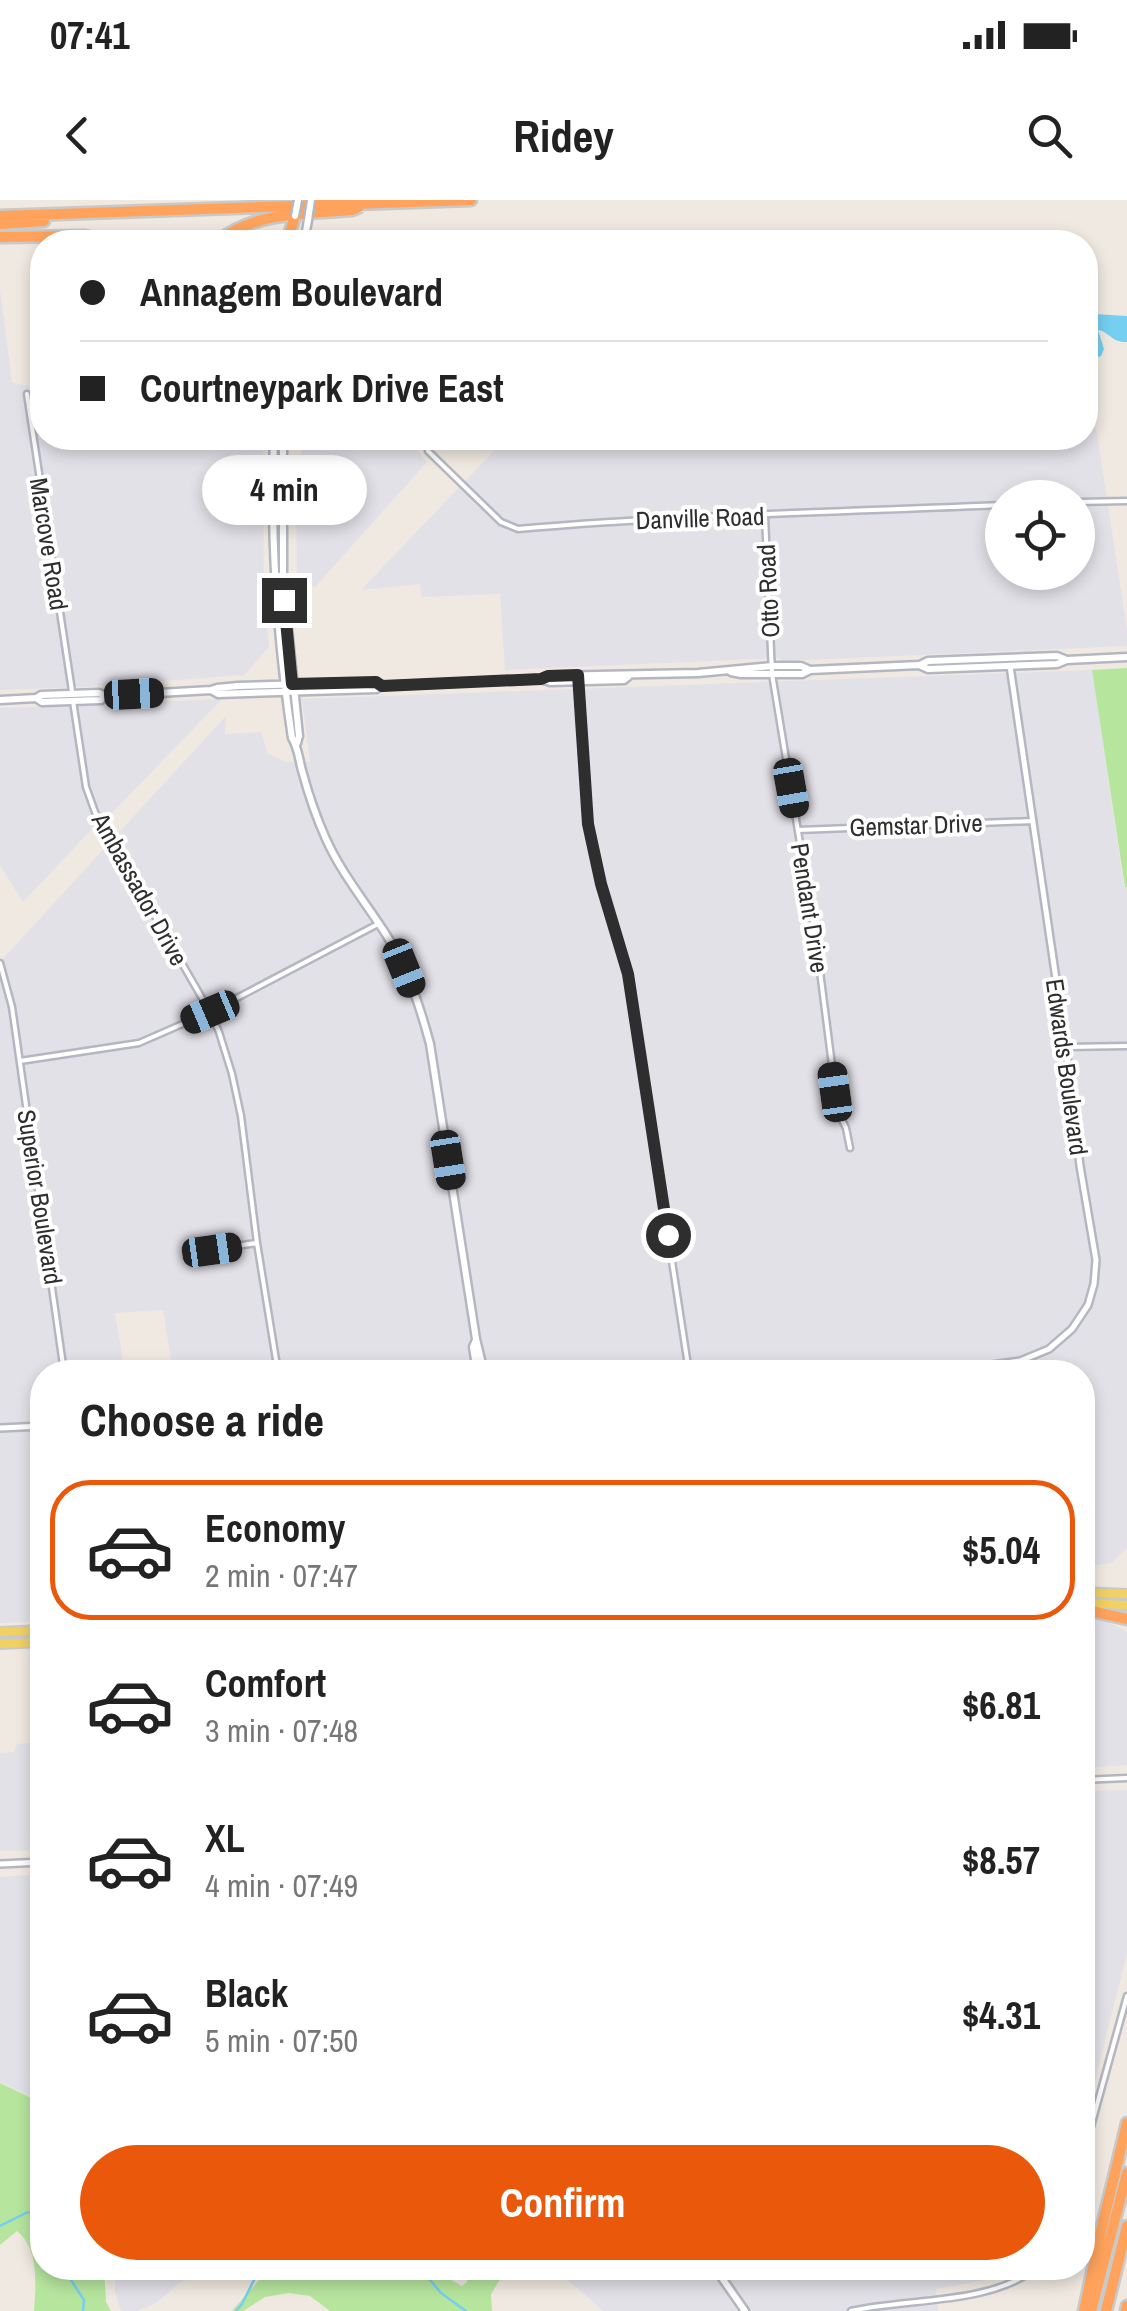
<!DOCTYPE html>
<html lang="en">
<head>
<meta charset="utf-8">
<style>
  :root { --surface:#fff; --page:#f6f6f6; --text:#222; --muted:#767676; --line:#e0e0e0; --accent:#ea580c }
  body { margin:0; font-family:"Archivo Narrow",sans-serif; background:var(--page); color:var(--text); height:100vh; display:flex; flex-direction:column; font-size:38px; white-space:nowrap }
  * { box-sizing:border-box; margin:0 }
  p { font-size:32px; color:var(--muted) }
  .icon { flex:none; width:55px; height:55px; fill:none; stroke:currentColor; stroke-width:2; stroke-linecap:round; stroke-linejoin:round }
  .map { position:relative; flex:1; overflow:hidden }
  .details { position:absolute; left:30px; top:1160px; width:1065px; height:920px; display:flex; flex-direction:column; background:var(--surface); border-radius:40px; box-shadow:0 5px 15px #0003 }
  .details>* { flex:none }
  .top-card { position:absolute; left:30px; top:30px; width:1068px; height:220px; border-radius:40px; box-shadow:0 5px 15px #0003; display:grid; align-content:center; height:220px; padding:0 50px; background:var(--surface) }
  .fabs { position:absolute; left:985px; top:280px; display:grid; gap:20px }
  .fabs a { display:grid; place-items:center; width:110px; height:110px; border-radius:50%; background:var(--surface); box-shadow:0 5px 15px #0003; font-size:50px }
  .end { position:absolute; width:45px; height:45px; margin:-22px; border:12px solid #2e2e2e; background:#fff; box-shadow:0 0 0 5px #fff }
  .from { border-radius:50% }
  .bubble { position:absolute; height:70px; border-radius:35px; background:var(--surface); box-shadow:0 5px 15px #0003; font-size:32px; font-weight:800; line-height:70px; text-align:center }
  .car { position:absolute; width:30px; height:60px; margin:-30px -15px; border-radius:12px; box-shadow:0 0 8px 2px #0007; background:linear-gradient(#222 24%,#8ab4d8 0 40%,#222 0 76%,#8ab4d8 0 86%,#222 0) }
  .top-card b { display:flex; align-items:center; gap:35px; height:95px; font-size:38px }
  .top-card b+b { border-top:2px solid var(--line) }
  .top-card i { width:25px; height:25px; background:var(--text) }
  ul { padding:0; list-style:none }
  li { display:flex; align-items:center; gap:30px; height:140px; margin:0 20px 15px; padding:0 30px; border:5px solid transparent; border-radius:40px }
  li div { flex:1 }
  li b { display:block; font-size:38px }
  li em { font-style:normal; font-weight:800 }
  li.active { border-color:var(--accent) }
  li>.icon { width:90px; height:90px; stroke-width:1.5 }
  h2 { padding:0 50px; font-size:45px; line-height:120px }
  .action { display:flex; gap:20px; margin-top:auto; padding:20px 50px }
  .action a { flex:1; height:115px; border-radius:60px; background:var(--accent); color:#fff; font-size:40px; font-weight:800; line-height:115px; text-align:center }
  .status { display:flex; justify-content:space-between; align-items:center; height:70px; padding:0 50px; background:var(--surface); direction:ltr }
  .status svg { height:28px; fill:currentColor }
  header { display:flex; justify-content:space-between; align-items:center; height:130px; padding:0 50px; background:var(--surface); font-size:45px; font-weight:800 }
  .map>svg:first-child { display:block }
  .industrial { fill:#e3e1e8; fill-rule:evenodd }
  .green { fill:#b6e59e }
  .water { fill:#75cff0 }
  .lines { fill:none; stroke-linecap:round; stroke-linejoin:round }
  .stream { stroke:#75cff0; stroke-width:2.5 }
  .minor-casing { stroke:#b4b7c1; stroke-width:9 }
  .tertiary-casing { stroke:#b4b7c1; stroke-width:10 }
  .secondary-casing { stroke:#b4b7c1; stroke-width:11 }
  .primary-casing { stroke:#c9c9c9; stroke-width:12 }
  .motorway-casing { stroke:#c9c9c9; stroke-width:15 }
  .minor { stroke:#fff; stroke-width:4 }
  .tertiary { stroke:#fff; stroke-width:5 }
  .secondary { stroke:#fff; stroke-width:6 }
  .primary { stroke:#f2d163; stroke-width:8 }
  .motorway { stroke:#ffa35c; stroke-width:10 }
  .secondary-bridge-casing { stroke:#b4b7c1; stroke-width:11; stroke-linecap:butt }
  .secondary-bridge { stroke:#fff; stroke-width:6 }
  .route { stroke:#2e2e2e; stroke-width:12 }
  .labels { text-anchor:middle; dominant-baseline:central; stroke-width:8; stroke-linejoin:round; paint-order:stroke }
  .street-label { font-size:25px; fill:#2e2e2e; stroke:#fff }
</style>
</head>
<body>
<div class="status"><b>07:41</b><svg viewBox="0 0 49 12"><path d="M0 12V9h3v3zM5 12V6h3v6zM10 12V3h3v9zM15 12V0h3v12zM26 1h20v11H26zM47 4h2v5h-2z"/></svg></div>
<header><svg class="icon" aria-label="back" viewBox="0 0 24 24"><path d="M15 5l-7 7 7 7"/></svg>Ridey<svg class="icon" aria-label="search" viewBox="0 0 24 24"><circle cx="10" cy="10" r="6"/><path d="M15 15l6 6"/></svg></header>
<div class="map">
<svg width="1127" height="2111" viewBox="0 0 1127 2111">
  <rect width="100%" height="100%" fill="#efe9e1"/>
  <path class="industrial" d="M0 90 12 183 32 186 42 185V238H263L264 396 269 447 244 475 83 487 0 490Z
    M1085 227H1096L1127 430V446L782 461 779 458 505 470 500 394 422 397 420 384 361 390 493 252 484 239 486 238H1085ZM1002 298H1078V372H1002Z
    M303 238H431L417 250 427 262 315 387 297 380 296 293Z
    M1092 470 1124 687H1127V1348L1112 1363 1083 1367 1082 1172H607L578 1164 534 1162 461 1172H173L163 1110 115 1113 125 1172H42V1422L0 1423V762L226 516 225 534 261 532 268 554 287 562H310L302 499Z
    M222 499 111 614 91 630 23 702 0 665V508Z
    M1083 1418 1105 1420 1127 1432V1565L1083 1568Z
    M42 1542V1650L0 1651V1553L14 1552 17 1544Z
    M1127 1590V1753L1083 1929V1591Z
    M42 1674V1902L0 1882V1677Z
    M115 2068H195V2079L182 2081 156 2103 137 2111H121L115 2092Z
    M530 2068H1022L1003 2077 936 2089 938 2111H604L562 2075Z"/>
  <path class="green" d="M1127 468V687H1125L1092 470Z
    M0 1883 42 1903V2068H104L106 2102 111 2111H34C36 2084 39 2049 17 2031L0 2045Z
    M265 2068H430L462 2086 467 2082 468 2068H506V2070L491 2094 492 2111H330L310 2096 289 2093 265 2097 243 2111H232L260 2079Z"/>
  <path class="water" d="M1094 114 1127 116V142C1112 143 1110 132 1098 130L1104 149 1101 156 1092 159 1085 156V115Z"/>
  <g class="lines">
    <path class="stream" d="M0 2026 28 2012 42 2019
      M63 2068 84 2100 83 2111
      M417 2068 421 2069 441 2093 466 2111
      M236 2111 242 2104 260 2068"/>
    <g class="minor-casing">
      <path id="minor" d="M27 194 72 491
        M428 251 501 322 518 329C679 315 841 312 1002 305
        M1078 302 1127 301
        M765 316 772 474 816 740 838 912 846 928 850 948
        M579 480 588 618 601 685 628 774 689 1172
        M73 501 86 587 95 612 210 812 219 832 232 874 241 916 257 1043 278 1172
        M798 630 1033 621
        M0 763 12 807 64 1172
        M1066 847 1127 846
        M20 861 139 843 210 812 378 724
        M192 1052 257 1043
        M1082 1580 1127 1578
        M1082 1959 1127 1796
        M851 2111C908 2098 990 2105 1036 2068"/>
    </g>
    <g class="tertiary-casing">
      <path id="tertiary" d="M520 1172 536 1170 586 1172
        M941 1172 1020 1161 1049 1149 1072 1129 1088 1105 1094 1084 1096 1060 1080 966 1066 847 1010 466
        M0 1228 42 1226
        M0 1664 42 1662"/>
    </g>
    <g class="secondary-casing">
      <path id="secondary" d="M304 42 308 20
        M274 238C270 339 277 438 292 538 299 549 299 562 303 574 309 596 317 619 326 639 343 677 371 709 392 744 410 775 421 810 430 844L476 1139 484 1172
        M283 238V379L299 536 297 543
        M920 465 928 461 1057 456 1067 460 1127 457
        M731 472 741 474H802L810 470 919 465 928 469 1057 464 1067 460
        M541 479 550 482 624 480 629 476
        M211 490 218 494 376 489 382 486 541 479 548 476 698 473 772 466H801L810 470
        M36 498 42 502 101 500 105 496
        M0 500 36 498 41 495 99 493 106 496 211 490 217 488 238 486 376 482 382 486
        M476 1140 473 1147 477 1172
        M715 2068 745 2111"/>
    </g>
    <g class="primary-casing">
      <path id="primary" d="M1082 1392 1127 1394
        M1082 1403 1127 1405
        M0 1432 42 1430
        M0 1444 42 1442"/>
    </g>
    <g class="motorway-casing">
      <path id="motorway" d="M0 16 471 0
        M0 24 44 21
        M0 37 85 36 112 42
        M217 42C255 11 306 14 352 10L359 7
        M287 42 295 16
        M1082 1409 1127 1419
        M1084 2111 1101 2031 1127 1923
        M1091 2111 1127 1973
        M1106 2111 1127 2026
        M1126 2111 1127 2106"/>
    </g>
    <use href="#minor" class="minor"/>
    <use href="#tertiary" class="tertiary"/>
    <use href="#secondary" class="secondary"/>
    <use href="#primary" class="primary"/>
    <use href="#motorway" class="motorway"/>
    <g class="secondary-bridge-casing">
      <path id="secondary-bridge" d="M295 16 298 0
        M308 20 311 0"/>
    </g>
    <use href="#secondary-bridge" class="secondary-bridge"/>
  </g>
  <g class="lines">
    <path class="route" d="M284 400 292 484 376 482 382 486 541 479 548 476 578 475 588 624 601 684 628 774 668 1035"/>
  </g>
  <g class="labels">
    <g class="street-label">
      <text transform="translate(700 318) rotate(-2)">Danville Road</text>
      <text transform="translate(49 344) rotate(81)">Marcove Road</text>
      <text transform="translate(768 391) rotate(-93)">Otto Road</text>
      <text transform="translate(916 625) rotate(-2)">Gemstar Drive</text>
      <text transform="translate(140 689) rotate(61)">Ambassador Drive</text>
      <text transform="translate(810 708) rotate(81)">Pendant Drive</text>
      <text transform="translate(1067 867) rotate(82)">Edwards Boulevard</text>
      <text transform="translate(40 997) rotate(81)">Superior Boulevard</text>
    </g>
  </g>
</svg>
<div class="fabs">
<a><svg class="icon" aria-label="locate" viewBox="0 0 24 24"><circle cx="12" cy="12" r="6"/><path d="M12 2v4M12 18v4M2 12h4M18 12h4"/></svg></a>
</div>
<i class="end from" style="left:668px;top:1035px"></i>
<i class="end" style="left:284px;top:400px"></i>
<div class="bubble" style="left:202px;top:255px;width:165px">4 min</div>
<i class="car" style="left:134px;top:494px;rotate:87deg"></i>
<i class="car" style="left:791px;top:588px;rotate:170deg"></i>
<i class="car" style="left:404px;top:768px;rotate:158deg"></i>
<i class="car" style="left:210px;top:812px;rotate:247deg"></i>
<i class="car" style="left:835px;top:892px;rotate:352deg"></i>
<i class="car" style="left:448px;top:960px;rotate:171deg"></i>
<i class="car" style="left:212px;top:1050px;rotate:82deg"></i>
<div class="top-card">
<b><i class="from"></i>Annagem Boulevard</b>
<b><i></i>Courtneypark Drive East</b>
</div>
<section class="details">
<h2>Choose a ride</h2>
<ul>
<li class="active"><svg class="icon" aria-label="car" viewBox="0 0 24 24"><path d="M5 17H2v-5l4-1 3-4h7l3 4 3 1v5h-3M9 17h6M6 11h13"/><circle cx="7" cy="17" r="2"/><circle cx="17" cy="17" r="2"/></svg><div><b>Economy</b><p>2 min · 07:47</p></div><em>$5.04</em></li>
<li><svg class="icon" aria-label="car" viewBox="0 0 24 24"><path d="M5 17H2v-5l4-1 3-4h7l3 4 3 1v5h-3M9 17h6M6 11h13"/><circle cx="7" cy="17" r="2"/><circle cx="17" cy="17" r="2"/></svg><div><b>Comfort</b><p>3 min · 07:48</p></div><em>$6.81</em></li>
<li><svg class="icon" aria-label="car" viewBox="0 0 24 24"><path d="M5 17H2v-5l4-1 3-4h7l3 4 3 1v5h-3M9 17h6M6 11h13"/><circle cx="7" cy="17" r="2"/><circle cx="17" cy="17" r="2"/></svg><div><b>XL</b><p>4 min · 07:49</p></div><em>$8.57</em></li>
<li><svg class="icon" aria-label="car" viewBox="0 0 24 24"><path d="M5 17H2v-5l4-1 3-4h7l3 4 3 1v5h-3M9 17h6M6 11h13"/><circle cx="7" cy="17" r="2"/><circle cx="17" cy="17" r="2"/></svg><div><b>Black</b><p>5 min · 07:50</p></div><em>$4.31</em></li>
</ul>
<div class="action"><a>Confirm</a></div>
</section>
</div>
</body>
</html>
